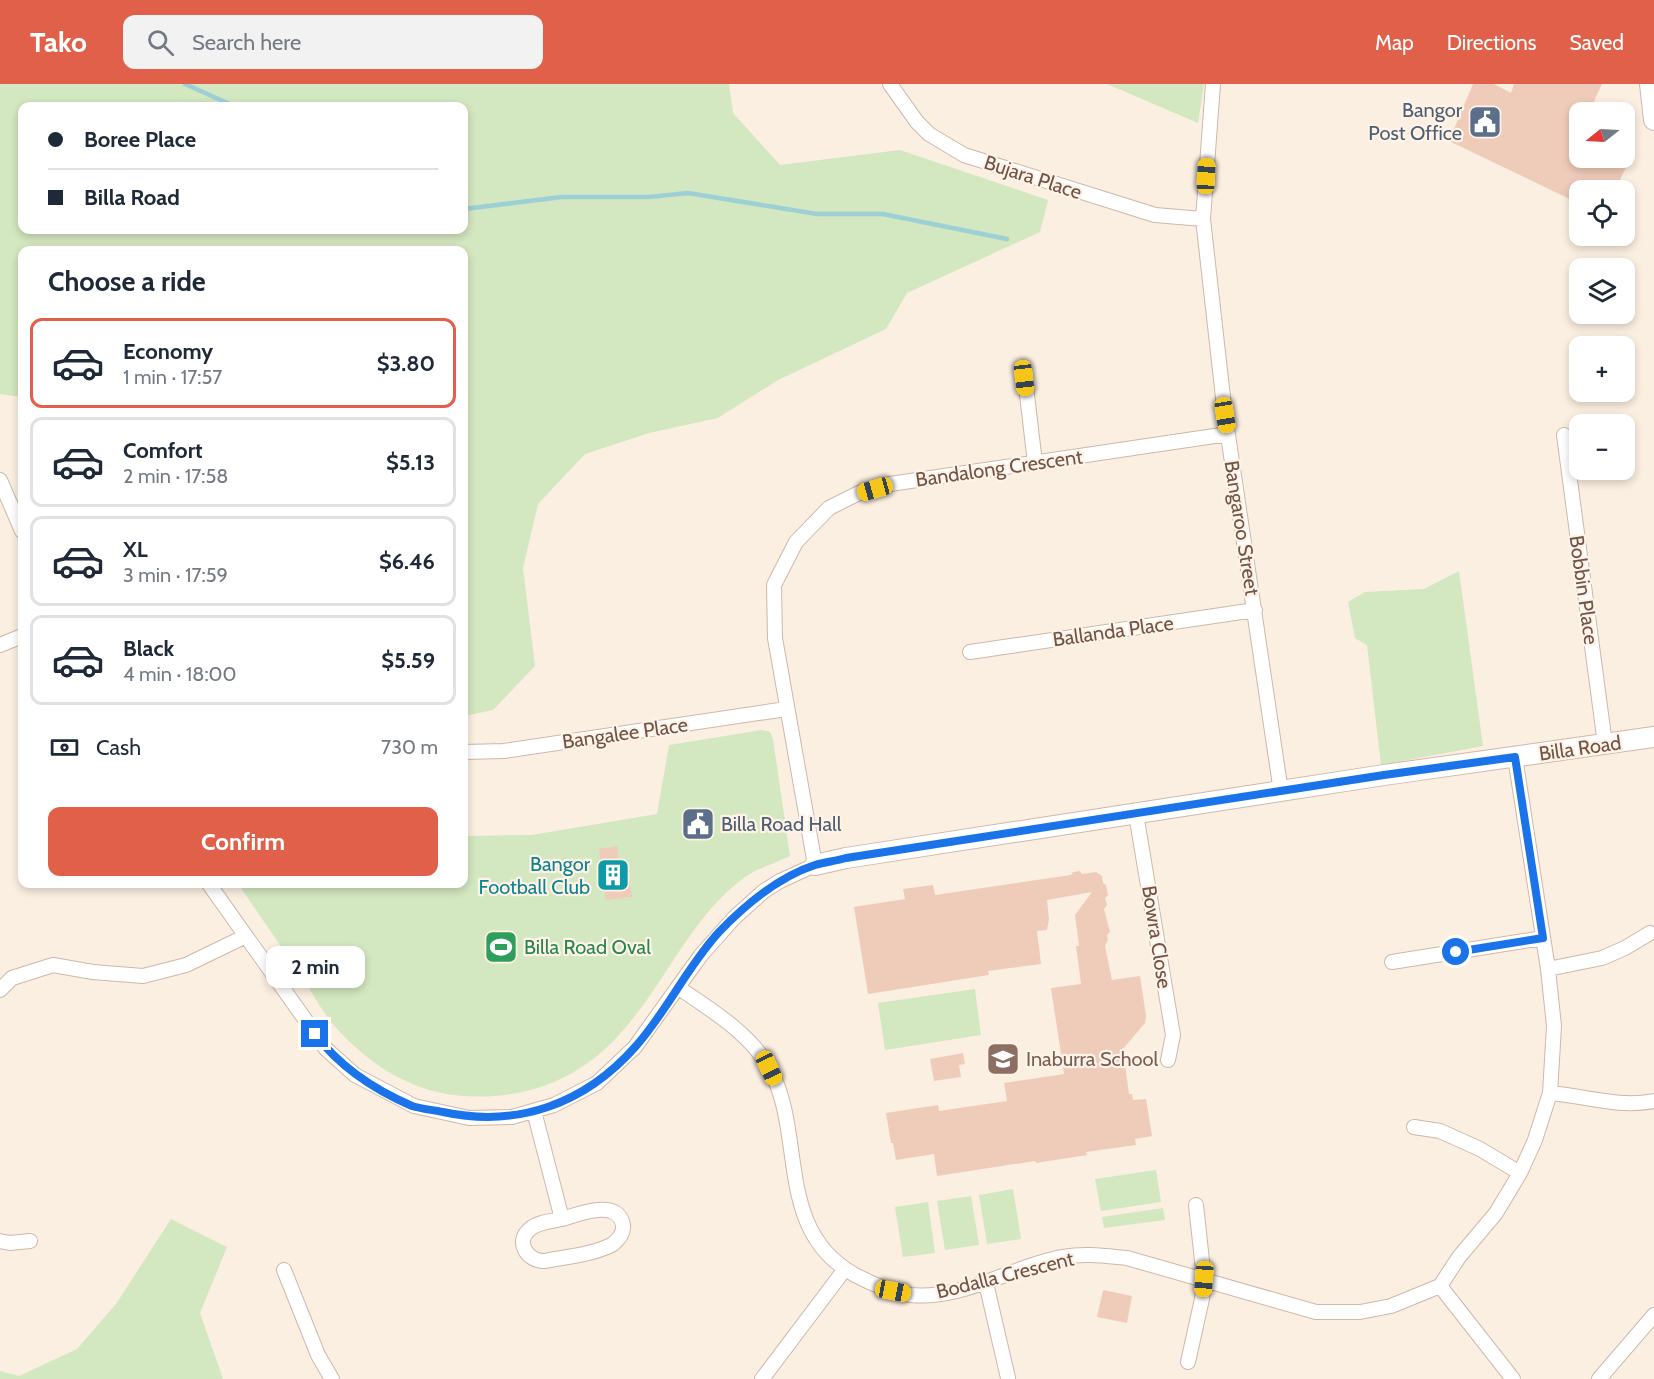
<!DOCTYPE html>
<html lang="en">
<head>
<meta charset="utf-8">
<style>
  :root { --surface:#fff; --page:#f2f2f3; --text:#1f2937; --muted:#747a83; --line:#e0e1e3; --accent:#e0604a }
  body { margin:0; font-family:Cabin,sans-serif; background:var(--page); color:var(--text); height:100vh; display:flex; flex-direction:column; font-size:22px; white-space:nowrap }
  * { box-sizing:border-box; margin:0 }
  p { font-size:20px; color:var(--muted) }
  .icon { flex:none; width:33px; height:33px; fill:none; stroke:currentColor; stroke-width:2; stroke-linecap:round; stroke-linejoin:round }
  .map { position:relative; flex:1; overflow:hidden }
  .side { position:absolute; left:18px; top:162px; width:450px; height:642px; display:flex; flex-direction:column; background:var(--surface); border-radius:12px; box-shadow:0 3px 9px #0003 }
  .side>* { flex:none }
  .guide { position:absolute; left:18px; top:18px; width:450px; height:132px; border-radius:12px; box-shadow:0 3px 9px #0003; display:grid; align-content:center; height:132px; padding:0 30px; background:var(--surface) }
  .needle { width:39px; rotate:252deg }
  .controls { position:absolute; left:1569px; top:18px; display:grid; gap:12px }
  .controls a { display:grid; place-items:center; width:66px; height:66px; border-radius:12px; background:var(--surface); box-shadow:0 3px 9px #0003; font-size:30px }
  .end { position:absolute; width:27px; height:27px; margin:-14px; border:8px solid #1a73e8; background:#fff; box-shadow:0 0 0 3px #fff }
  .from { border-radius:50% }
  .bubble { position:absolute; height:42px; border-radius:12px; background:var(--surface); box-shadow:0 3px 9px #0003; font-size:20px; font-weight:700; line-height:42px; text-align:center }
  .car { position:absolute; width:18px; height:36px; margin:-18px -9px; border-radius:8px; box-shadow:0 0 4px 2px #0007; background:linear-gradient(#f5c518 24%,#345 0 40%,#f5c518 0 76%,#345 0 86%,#f5c518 0) }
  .guide b { display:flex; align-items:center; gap:21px; height:57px; font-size:22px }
  .guide b+b { border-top:2px solid var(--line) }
  .guide i { width:15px; height:15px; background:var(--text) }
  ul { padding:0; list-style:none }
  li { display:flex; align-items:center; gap:18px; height:90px; margin:0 12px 9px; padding:0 18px; border:3px solid var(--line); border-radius:12px }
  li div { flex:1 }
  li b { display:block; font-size:22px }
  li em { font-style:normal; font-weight:700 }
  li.active { border-color:var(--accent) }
  li>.icon { width:54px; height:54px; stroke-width:1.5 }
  h2 { padding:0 30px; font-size:27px; line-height:72px }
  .pay { display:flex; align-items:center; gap:15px; height:66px; padding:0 30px; font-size:22px }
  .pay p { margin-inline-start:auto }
  .primary-button { display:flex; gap:12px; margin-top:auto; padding:12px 30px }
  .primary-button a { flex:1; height:69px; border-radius:12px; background:var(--accent); color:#fff; font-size:24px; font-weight:700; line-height:69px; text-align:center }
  header { display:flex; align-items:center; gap:36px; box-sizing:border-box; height:84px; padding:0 30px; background:var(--accent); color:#fff }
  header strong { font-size:28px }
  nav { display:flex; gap:33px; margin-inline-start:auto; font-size:21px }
  .search { width:420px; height:54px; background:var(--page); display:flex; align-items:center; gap:15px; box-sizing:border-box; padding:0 21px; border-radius:12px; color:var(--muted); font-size:22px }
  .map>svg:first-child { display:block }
  .green { fill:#d3e7c0; fill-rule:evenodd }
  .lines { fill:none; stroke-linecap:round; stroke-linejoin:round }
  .stream { stroke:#9dd0d4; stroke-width:4.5 }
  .building { fill:#efcbba }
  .street-casing { stroke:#cdb8ab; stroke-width:16 }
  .secondary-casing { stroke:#d0b7a9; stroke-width:22 }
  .street { stroke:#fff; stroke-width:14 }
  .secondary { stroke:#fff; stroke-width:20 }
  .route { stroke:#1a73e8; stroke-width:8 }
  .labels { text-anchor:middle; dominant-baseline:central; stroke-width:4.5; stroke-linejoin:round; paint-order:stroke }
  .service-label { font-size:20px; fill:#4e5e75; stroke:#fef3e6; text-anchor:end }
  .street-label { font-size:20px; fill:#705449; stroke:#fef3e6 }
  .culture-label { font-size:20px; fill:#0d838f; stroke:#fef3e6; text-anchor:end }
  .leisure-label { font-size:20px; fill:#27864d; stroke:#fef3e6; text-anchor:start }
  .education-label { font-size:20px; fill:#785e54; stroke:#fef3e6; text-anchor:start }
</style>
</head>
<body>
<header>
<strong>Tako</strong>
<div class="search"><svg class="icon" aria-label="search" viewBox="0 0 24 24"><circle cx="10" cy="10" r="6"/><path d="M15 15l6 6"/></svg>Search here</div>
<nav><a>Map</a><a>Directions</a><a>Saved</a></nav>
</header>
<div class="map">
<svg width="1654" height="1295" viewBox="0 0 1654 1295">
  <rect width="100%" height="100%" fill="#fbefe1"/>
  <path class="green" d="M0 0H729L733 29 780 81 900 66 1048 116 1040 148 907 209 886 245 778 296 718 334 649 349 585 370 538 420 523 484 535 582 493 626 464 632V166H22V313L0 310ZM22 22H464V146H22Z
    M1107 0H1204L1198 39Z
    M1459 487 1483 662 1381 681 1367 561 1355 554 1348 518 1365 508 1424 505Z
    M762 646 770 648 773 655 790 772C776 779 758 784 745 793 693 831 670 890 630 938 598 979 556 1005 504 1011 436 1019 385 996 338 946 323 930 312 908 300 890 279 860 259 830 238 800H464V752L532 751 657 730 669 661Z
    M975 905 981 951 885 966 878 919Z
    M1156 1086 1161 1118 1101 1127 1095 1095Z
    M1013 1105 1021 1155 987 1160 979 1111Z
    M971 1112 979 1161 945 1166 937 1117Z
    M928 1118 935 1169 903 1173 895 1123Z
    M1163 1124 1165 1136 1104 1144 1102 1133Z
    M171 1135 227 1163 200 1229 223 1295H0V1287L19 1292 77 1265 116 1220Z"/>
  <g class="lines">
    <path class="stream" d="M185 0 234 22
      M464 125 562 113H649L688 109 817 130H883L1007 155"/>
  </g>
  <path class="building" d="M1473 0H1494L1511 9 1514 0H1602L1589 28H1580V74H1620L1619 77 1627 81 1615 106H1580V120L1449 57Z
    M705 730 706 749 692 750 691 731Z
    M617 762 620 786H624L625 796 629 795 632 813 606 816 599 765Z
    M1080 787 1082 790 1096 788 1102 792 1103 799 1106 801 1108 811 1105 814 1107 821 1104 825 1110 848 1107 851 1108 856 1105 862 1112 896 1140 892 1146 932 1145 939 1123 965 1129 1010H1132L1133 1016 1146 1015 1152 1052 1135 1055 1136 1061 1086 1068 1087 1071 1036 1079 1035 1077 937 1092 934 1070 896 1076 893 1059H891L886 1029 938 1021 939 1027 1007 1017 1004 999 1064 990 1051 904 1081 900 1076 862H1079L1075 831 1092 808 1047 816 1049 835 1047 846 1037 847 1041 880 988 887 989 891 868 910 854 823 905 815 903 805 933 801 935 811 1071 791 1073 788Z
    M963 969 965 980 959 981 961 993 934 997 930 975Z
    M1103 1206 1132 1212 1127 1239 1097 1233Z"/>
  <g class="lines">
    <g class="street-casing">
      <path id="street" d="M890 0 917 38 929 50 964 71 1155 131 1203 135
        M1213 0 1203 135 1225 331 1281 708
        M1025 294 1035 379
        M1564 351 1605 660
        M0 396 22 447
        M0 561 22 552
        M970 568 1255 526
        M464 668 504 667 786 625
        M1136 730 1173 951 1168 976
        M209 800 326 965 355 991 414 1022 469 1034 512 1033 554 1021 597 999 635 963 701 871 734 834 764 807 780 797 815 781 775 554 774 501 796 458 829 424 859 409 890 400 1228 350
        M1392 878 1543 854
        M1548 885 1602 874 1625 864 1650 849
        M679 904C711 926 750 949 770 985 806 1052 774 1146 855 1191 872 1200 891 1208 910 1211 965 1216 1012 1182 1063 1173 1085 1169 1105 1172 1127 1174L1316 1228H1360L1391 1222 1440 1202 1459 1173 1496 1129 1520 1089 1535 1056 1550 1009 1554 942 1548 885 1515 673
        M0 906 12 894 53 881 93 888 143 892 186 881 246 852
        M1550 1009C1586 1012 1618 1024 1654 1017
        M534 1027 562 1135C579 1130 618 1114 623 1141 624 1149 619 1155 613 1160 596 1170 565 1173 545 1177 528 1178 514 1158 530 1145 537 1138 553 1137 562 1135
        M1414 1043 1440 1047 1480 1065 1520 1089
        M0 1157 10 1159 30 1157
        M284 1186 318 1271 332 1295
        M986 1199 1008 1294
        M1440 1202 1513 1295
        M1188 1278 1202 1215 1204 1195 1196 1121
        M762 1295 845 1185
        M1599 1295 1654 1231"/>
    </g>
    <g class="secondary-casing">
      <path id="secondary" d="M1650 0 1654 36
        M815 781 846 774 1384 691 1654 653"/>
    </g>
    <use href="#street" class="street"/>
    <use href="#secondary" class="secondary"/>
  </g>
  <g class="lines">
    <path class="route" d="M315 950C339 982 375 1006 412 1022 422 1025 433 1026 443 1028 518 1044 585 1020 636 962 667 927 687 883 719 848 746 820 778 793 815 781 825 778 836 777 846 774L1384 691 1515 673 1543 854 1456 868"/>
  </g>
  <defs>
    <g id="civic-square" transform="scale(1.725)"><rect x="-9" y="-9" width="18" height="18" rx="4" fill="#5c6f8a" stroke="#fef3e6"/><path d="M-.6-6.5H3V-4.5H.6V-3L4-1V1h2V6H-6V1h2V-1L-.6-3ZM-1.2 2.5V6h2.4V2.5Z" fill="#fff"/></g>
    <g id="building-square" transform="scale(1.725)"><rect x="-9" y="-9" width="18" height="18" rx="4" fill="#0f9aa8" stroke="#fef3e6"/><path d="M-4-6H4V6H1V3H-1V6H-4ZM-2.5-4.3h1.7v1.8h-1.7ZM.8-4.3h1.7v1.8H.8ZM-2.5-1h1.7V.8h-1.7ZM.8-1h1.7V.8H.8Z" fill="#fff"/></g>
    <g id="stadium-square" transform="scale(1.725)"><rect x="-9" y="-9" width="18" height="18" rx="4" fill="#2e9e5b" stroke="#fef3e6"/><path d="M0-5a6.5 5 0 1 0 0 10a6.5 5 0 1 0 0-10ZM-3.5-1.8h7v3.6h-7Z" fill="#fff"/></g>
    <g id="school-square" transform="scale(1.725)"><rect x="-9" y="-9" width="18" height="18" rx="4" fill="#8d6e63" stroke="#fef3e6"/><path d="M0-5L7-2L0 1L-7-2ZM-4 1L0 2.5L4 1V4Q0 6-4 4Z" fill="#fff"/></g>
  </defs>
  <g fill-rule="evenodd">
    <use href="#civic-square" x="1485" y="38"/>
    <use href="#civic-square" x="698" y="740"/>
    <use href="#building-square" x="613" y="791"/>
    <use href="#stadium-square" x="501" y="863"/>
    <use href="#school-square" x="1003" y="975"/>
  </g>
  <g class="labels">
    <g class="service-label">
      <text x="1462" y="26">Bangor<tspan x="1462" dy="23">Post Office</tspan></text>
      <text x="721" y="740" text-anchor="start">Billa Road Hall</text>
    </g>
    <g class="street-label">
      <text transform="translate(1033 93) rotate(18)">Bujara Place</text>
      <text transform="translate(999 384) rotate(-8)">Bandalong Crescent</text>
      <text transform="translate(1242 444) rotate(81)">Bangaroo Street</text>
      <text transform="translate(1584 506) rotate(82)">Bobbin Place</text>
      <text transform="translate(1113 547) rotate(-8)">Ballanda Place</text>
      <text transform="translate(625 649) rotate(-8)">Bangalee Place</text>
      <text transform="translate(1580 664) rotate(-8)">Billa Road</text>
      <text transform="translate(1157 853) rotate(81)">Bowra Close</text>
      <text transform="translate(1005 1191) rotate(-14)">Bodalla Crescent</text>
    </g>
    <g class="culture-label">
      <text x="590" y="780">Bangor<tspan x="590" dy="23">Football Club</tspan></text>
    </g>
    <g class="leisure-label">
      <text x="524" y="863">Billa Road Oval</text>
    </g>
    <g class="education-label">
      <text x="1026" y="975">Inaburra School</text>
    </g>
  </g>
</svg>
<div class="controls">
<a><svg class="needle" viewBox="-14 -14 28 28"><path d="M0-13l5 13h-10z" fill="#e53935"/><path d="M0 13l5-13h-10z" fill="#747a83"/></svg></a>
<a><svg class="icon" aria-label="locate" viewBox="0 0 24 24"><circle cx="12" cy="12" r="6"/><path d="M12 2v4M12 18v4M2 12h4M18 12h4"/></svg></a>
<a><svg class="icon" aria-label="layers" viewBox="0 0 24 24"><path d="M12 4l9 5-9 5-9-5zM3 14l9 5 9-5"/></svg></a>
<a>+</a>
<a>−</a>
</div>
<i class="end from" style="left:1456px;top:868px"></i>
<i class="end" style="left:315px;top:950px"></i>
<div class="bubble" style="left:266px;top:862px;width:99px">2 min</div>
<i class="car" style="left:1206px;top:92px;rotate:3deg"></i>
<i class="car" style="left:1024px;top:294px;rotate:173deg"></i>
<i class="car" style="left:1225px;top:331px;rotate:171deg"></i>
<i class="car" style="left:875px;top:405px;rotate:254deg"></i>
<i class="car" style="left:769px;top:984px;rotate:155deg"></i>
<i class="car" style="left:1204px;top:1195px;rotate:184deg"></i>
<i class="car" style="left:893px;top:1207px;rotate:101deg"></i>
<div class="guide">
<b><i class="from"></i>Boree Place</b>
<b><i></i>Billa Road</b>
</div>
<section class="side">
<h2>Choose a ride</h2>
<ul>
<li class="active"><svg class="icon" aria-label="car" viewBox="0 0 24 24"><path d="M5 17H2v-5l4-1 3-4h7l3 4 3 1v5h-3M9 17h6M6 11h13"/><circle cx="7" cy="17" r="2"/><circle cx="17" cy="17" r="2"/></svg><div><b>Economy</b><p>1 min · 17:57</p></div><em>$3.80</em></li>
<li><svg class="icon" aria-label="car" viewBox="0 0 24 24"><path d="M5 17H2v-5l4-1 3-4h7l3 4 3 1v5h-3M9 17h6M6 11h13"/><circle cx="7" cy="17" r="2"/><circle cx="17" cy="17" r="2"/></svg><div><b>Comfort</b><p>2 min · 17:58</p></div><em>$5.13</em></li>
<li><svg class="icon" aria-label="car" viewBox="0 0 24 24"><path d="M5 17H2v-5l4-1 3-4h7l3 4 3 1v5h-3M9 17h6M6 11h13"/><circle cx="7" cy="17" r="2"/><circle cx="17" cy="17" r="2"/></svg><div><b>XL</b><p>3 min · 17:59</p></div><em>$6.46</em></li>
<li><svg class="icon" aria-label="car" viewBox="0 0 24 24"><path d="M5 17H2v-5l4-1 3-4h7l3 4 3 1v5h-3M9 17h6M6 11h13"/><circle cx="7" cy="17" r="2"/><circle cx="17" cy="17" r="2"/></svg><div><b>Black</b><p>4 min · 18:00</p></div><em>$5.59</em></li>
</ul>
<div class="pay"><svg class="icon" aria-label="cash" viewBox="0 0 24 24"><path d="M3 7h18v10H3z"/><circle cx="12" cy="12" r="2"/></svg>Cash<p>730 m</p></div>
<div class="primary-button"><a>Confirm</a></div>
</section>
</div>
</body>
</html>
